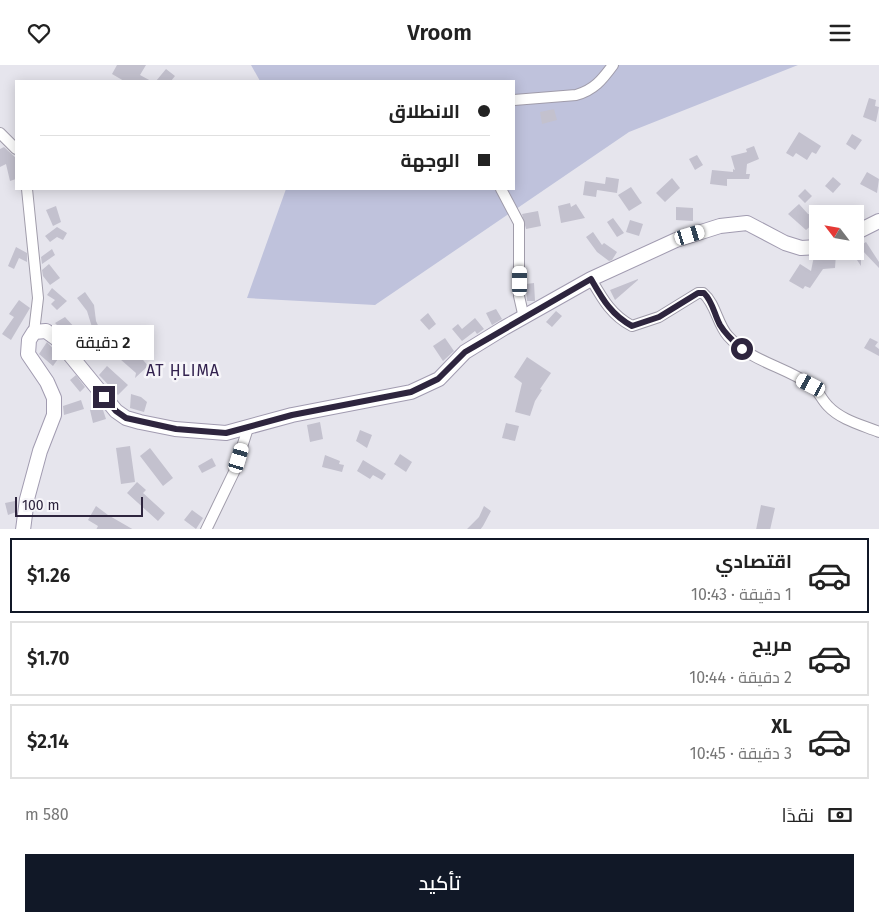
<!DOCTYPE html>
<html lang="ar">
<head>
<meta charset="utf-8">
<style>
  :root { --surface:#fff; --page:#f6f6f6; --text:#222; --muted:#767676; --line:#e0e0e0; --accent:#111827 }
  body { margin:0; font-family:"Fira Sans",Cairo,sans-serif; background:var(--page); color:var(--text); direction:rtl; height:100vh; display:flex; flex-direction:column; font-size:19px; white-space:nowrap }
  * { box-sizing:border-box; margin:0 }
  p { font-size:16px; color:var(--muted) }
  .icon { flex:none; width:28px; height:28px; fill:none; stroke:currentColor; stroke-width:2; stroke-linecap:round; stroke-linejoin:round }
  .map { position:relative; height:464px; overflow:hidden; direction:ltr }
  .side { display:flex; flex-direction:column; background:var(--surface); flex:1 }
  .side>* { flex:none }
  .banner { position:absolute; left:15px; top:15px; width:500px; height:110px; border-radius:0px; box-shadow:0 2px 12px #0003; direction:rtl; display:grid; align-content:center; height:110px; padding:0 25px; background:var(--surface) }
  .needle { width:32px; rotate:301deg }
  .tools { position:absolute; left:809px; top:140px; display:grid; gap:10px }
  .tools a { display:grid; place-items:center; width:55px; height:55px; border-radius:0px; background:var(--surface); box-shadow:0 2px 12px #0003; font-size:25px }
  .scale { position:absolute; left:15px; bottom:12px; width:128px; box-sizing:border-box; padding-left:5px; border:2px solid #2e253e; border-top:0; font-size:14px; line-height:18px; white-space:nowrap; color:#2e253e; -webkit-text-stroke:4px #f6f5f9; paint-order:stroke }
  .end { position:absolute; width:22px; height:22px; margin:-11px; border:6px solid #2e253e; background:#fff; box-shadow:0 0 0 2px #fff }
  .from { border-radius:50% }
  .bubble { position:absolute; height:35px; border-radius:0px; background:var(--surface); box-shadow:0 2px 12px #0003; font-size:16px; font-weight:600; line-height:35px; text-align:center; direction:rtl }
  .car { position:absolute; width:15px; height:30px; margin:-15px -8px; border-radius:6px; box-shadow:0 0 4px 1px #0007; background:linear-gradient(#fff 24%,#345 0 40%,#fff 0 76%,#345 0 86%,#fff 0) }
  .banner b { display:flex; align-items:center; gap:18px; height:48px; font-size:19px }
  .banner b+b { border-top:1px solid var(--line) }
  .banner i { width:12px; height:12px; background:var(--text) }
  ul { padding:9px 0 0; list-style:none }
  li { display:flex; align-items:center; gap:15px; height:75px; margin:0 10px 8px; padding:0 15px; border:2px solid var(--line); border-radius:0px }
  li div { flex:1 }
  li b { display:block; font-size:19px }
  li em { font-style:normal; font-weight:600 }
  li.active { border-color:var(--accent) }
  li>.icon { width:45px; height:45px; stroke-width:1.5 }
  .pay { display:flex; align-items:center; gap:12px; height:55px; padding:0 25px; font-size:19px }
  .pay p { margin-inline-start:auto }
  .button { display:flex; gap:10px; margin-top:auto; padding:10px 25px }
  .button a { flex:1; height:58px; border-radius:0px; background:var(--accent); color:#fff; font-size:20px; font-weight:600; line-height:58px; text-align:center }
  header { display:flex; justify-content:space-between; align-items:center; height:65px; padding:0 25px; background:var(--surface); font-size:22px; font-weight:600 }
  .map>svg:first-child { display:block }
  .green { fill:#bfc2dc }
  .building { fill:#c3c1ce }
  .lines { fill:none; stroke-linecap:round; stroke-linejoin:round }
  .street-casing { stroke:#a09caa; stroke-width:12 }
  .secondary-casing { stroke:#a19bb0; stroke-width:16 }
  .street { stroke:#fff; stroke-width:10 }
  .secondary { stroke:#fff; stroke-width:14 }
  .route { stroke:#2e253e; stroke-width:6 }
  .labels { text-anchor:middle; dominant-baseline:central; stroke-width:5; stroke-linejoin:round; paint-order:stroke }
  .quarter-label { font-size:16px; letter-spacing:1px; fill:#33224f; stroke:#f6f5f9 }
</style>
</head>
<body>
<header><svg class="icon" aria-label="menu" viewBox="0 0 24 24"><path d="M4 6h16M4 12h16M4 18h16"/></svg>Vroom<svg class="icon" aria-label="heart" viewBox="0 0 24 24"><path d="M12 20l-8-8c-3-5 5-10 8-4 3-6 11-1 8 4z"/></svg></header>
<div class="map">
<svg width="879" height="465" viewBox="0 0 879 465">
  <rect width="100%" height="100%" fill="#e6e5ed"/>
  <path class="green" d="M251 0H798L629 67 375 240 247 233 286 124H514V16H260Z"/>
  <path class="building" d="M117 0H146L140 10 151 16H124L112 9Z
    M166 4 175 11 171 16H156Z
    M869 33 876 35 875 41 879 42 876 57 863 52Z
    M554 44 557 55 542 59 540 47Z
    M799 67 821 81 816 89 812 87 807 95 796 88 793 92 786 88Z
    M852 69 862 75 855 85 846 79Z
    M754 81 759 94 747 99 746 109H750L749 114H727V121L710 119 712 105 733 107V104L735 105 731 91 747 87 746 84Z
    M4 82 16 93V114L10 116 6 99 0 102V84Z
    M697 90 703 100 695 105 689 94Z
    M867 107 879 114 877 128 860 119Z
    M606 112 619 114 617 128 597 125 596 132 583 130 585 116 605 119Z
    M833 112 841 119 833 128 825 121Z
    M672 113 680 123 665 137 656 128Z
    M631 122 642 138 629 146 618 130Z
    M805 124 812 131 805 138 798 131Z
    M570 138 571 142 576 139 585 153 561 158 558 141Z
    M799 139 808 149 818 150V155L806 165 788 149Z
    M56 141 61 157 53 161 46 145Z
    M830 141 852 146V149H828Z
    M676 142 693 143V156L676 155Z
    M538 146 541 161 526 164 522 149Z
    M613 153 624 168 617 172 607 157Z
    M630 155 643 159 639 171 626 167Z
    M57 162 67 168 63 175 57 172 50 177 45 171Z
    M593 167 602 180 604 178 617 187 612 195 609 196 597 187 586 172Z
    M866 177 879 197V203L861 184V201L851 186H855V184Z
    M16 182 27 188V197L19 193 14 204 8 201Z
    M52 184 55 190 42 199 41 192Z
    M829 188 836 189 835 203 823 204 810 223 805 221 803 224 789 216 800 199 811 206 814 191 828 193Z
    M49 199 60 213 50 220 43 211 42 205Z
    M638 214V215L615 235 610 225Z
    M534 218 535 236H527L526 219Z
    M52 223 67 236 57 245 51 239 55 235 47 230Z
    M85 227 94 240 96 256 110 286 101 291 87 246 77 233Z
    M19 235 30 243 11 275 2 269 14 252 9 249Z
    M496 244 502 254 492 260 486 248Z
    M556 246 562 251 552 262 546 257Z
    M428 248 436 259 429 265 420 255Z
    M65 252 76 264 68 271 55 258Z
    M475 253 484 264 477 269 475 266 462 276 452 264 458 259 462 264Z
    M445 273 454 286 443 296 433 281Z
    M870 273 878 277 875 281 879 284V291L864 283Z
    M47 277 60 291 53 301 39 289Z
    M124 288 134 295 139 290 148 301 135 313 136 308 120 294Z
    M527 292 551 308 540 324 542 325 535 336 530 351 515 347 522 318 514 312Z
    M107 301 128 320 118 330 99 310Z
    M76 310 85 322 80 327 70 315Z
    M131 329 141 332 147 337 144 347 130 343Z
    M81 335 84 344 64 350 63 341Z
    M102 342 106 354 93 358 90 345Z
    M320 357 323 374 310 377 307 360Z
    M506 358 519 361 515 376 502 373Z
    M360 365 372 370 367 383 356 376Z
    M130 381 135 417 121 419 116 383Z
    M150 383 173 413 163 421 140 391Z
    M400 389 412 397 406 407 394 399Z
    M325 390 340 396 339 399 344 400 342 407 322 402Z
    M212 393 216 401 202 408 198 401Z
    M363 395 386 409 382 415 373 410 370 414 357 406Z
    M137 417 146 425 143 428 165 448 158 456 127 428Z
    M15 436 16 447 8 450 5 438Z
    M761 440 775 443 770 465H756Z
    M96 441 108 450 134 465H96L98 461 88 455Z
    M484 441 491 446 483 461 480 465H466L479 452Z
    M192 445 203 453 196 464 184 455Z"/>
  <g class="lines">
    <g class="street-casing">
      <path id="street" d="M514 35 576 30C594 25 602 15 613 0
        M0 68 16 84
        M27 124 38 233 34 267
        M501 124 519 158V231L524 253
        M591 214C602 233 611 250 632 261L659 252 698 228H703C716 239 717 259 728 271 751 297 784 301 811 320 819 326 821 334 828 341 841 355 862 360 879 367
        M206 465 234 407 248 363"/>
    </g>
    <g class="secondary-casing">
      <path id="secondary" d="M855 168 879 156
        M23 465 27 434 40 386 54 350V333L47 317 28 289 29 275 34 267 46 266 57 274 116 346 126 353 140 357 175 364 226 368 292 350 411 327 439 314 465 287 504 263 591 214 676 175 720 161 747 158 785 178 801 183 818 182"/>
    </g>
    <use href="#street" class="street"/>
    <use href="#secondary" class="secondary"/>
  </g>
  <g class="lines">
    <path class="route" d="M104 332 116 346 126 353 176 364 226 368 292 350 411 327 438 314 465 287 591 214C602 233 611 250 632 261L659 252 698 228H704C713 237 714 249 720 260 726 270 734 277 742 284"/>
  </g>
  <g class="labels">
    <g class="quarter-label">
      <text x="183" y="305">AT ḤLIMA</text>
    </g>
  </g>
</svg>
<div class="tools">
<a><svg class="needle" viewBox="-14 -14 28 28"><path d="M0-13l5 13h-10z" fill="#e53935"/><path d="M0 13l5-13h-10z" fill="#767676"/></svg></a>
</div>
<div class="scale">100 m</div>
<i class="end from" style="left:742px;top:284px"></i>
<i class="end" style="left:104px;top:332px"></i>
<div class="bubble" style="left:52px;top:260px;width:102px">2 دقيقة</div>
<i class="car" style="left:690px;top:170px;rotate:73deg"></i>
<i class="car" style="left:520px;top:216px;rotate:0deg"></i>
<i class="car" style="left:811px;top:320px;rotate:298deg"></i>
<i class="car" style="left:239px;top:393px;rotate:17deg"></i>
<div class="banner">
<b><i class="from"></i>الانطلاق</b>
<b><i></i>الوجهة</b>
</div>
</div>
<section class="side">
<ul>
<li class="active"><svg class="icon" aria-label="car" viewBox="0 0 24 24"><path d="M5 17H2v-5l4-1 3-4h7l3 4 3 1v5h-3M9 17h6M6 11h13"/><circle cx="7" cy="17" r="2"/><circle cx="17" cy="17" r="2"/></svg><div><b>اقتصادي</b><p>1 دقيقة · 10:43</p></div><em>$1.26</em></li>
<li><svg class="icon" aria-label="car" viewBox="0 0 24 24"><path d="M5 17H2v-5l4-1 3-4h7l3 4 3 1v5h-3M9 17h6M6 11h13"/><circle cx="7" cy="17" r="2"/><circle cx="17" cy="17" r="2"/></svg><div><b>مريح</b><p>2 دقيقة · 10:44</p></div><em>$1.70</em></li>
<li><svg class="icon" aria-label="car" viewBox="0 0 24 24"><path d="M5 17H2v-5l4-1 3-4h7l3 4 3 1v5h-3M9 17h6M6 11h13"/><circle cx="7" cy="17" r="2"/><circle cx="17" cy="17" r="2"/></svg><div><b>XL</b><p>3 دقيقة · 10:45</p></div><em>$2.14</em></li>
</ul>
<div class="pay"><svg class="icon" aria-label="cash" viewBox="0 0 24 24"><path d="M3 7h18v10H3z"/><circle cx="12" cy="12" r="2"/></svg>نقدًا<p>580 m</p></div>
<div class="button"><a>تأكيد</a></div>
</section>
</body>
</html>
